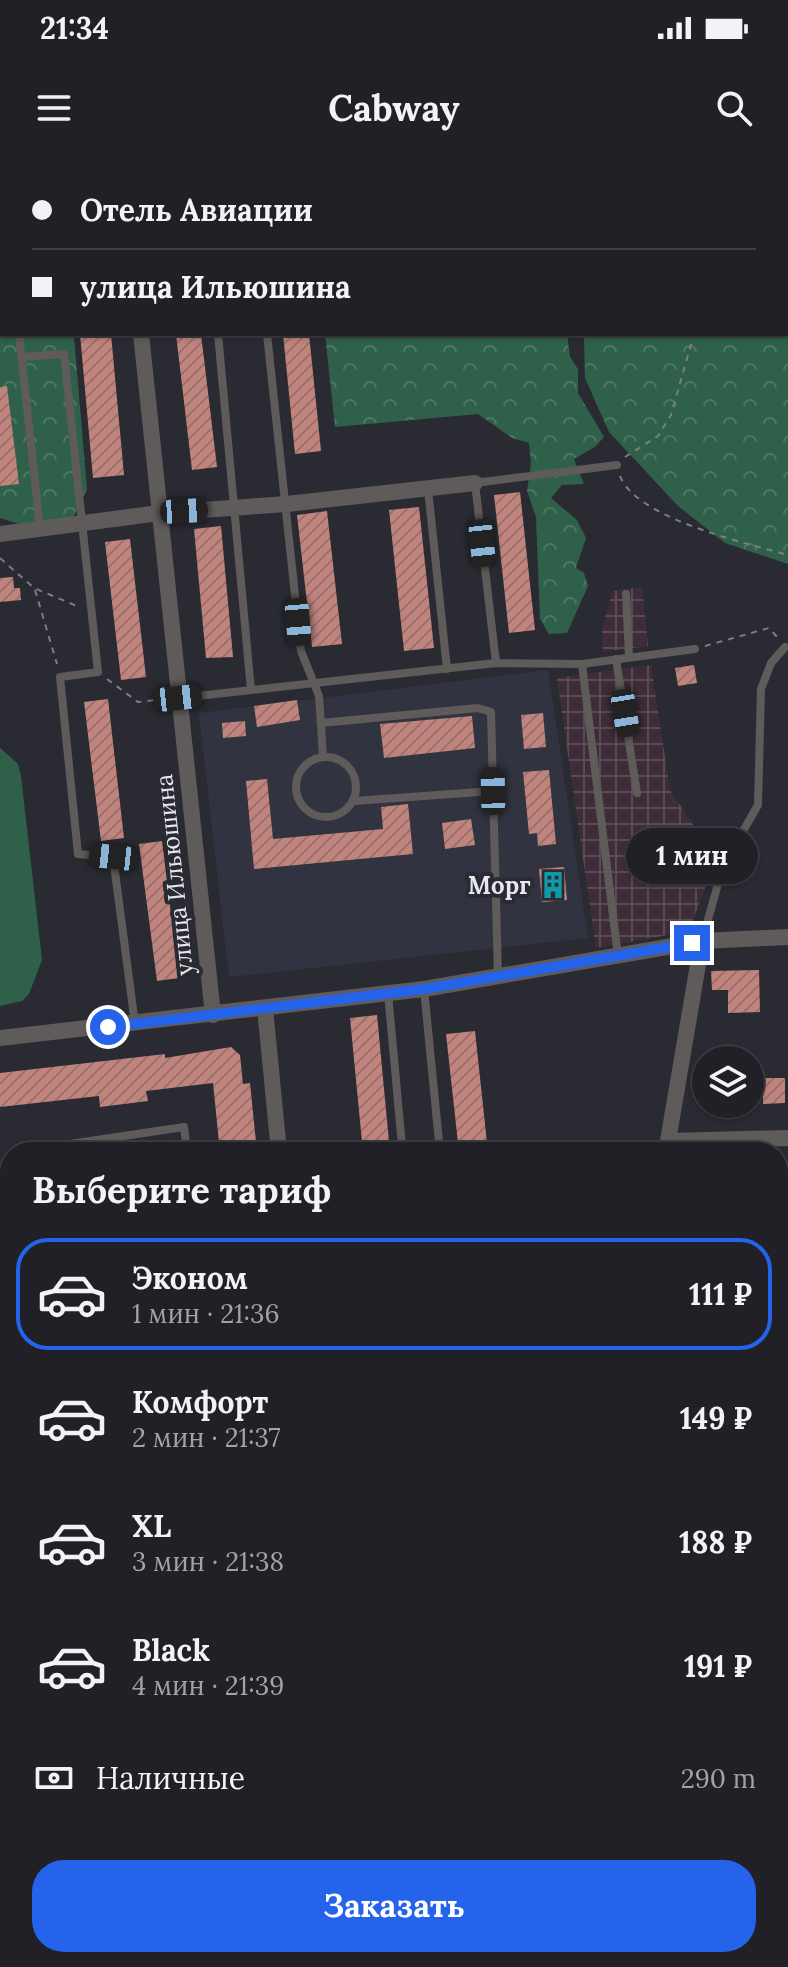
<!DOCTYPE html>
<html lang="ru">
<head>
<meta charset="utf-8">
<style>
  :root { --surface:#202026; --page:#2d2d32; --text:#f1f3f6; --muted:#a2a3a7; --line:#3d3e43; --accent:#2563eb }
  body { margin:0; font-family:Lora,serif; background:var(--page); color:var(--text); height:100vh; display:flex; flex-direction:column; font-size:30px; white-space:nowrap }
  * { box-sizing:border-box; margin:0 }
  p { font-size:26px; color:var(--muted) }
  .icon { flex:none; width:44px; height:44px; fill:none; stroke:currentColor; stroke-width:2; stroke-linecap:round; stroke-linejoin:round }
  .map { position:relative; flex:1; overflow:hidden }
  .side { position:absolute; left:0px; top:982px; width:788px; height:826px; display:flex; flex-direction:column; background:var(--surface); border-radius:32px 32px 0 0; box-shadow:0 2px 6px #0004,0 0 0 2px var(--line) }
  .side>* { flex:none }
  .guide { position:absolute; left:0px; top:0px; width:788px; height:176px; box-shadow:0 2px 6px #0004,0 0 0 2px var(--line); display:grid; align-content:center; height:176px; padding:0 32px; background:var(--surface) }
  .tools { position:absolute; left:692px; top:886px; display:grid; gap:16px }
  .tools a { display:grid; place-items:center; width:72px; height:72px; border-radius:50%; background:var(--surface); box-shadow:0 2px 6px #0004,0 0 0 2px var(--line); font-size:40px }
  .end { position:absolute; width:36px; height:36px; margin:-18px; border:10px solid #2563eb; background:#fff; box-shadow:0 0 0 4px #fff }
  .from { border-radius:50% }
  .bubble { position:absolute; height:56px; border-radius:28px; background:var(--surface); box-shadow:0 2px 6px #0004,0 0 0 2px var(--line); font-size:26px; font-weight:700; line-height:56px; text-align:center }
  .car { position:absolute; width:24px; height:48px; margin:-24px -12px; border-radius:10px; box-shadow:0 0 6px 2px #0007; background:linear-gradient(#222 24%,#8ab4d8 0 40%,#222 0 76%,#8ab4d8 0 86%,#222 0) }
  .guide b { display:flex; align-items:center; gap:28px; height:76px; font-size:30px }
  .guide b+b { border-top:2px solid var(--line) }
  .guide i { width:20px; height:20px; background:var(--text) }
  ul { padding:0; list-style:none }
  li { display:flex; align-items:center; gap:24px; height:112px; margin:0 16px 12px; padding:0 16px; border:4px solid transparent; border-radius:32px }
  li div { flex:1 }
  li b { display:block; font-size:30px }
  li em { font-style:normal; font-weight:700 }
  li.current { border-color:var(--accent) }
  li>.icon { width:72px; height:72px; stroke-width:1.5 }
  h2 { padding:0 32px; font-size:36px; line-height:96px }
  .pay { display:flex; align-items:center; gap:20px; height:88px; padding:0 32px; font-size:30px }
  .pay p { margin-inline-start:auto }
  .button { display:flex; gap:16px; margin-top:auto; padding:16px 32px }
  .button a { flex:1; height:92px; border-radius:32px; background:var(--accent); color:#fff; font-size:32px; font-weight:700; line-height:92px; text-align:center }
  .status { display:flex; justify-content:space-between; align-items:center; height:56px; padding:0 40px; background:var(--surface); direction:ltr }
  .status svg { height:22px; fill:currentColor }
  header { display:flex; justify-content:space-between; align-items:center; height:104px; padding:0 32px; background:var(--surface); font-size:36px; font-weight:700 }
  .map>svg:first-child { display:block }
  .built { fill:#313440 }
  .industrial { fill:url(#industrial-grid) }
  .grass { fill:url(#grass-dots) }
  .forest { fill:url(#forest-crowns) }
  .pitch { fill:#2e604a }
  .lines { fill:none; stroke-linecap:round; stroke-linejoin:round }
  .stream { stroke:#5c719e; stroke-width:4 }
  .building { fill:url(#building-hatch) }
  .path { stroke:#7d7e84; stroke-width:2; stroke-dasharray:6 6; stroke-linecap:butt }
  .service { stroke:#5f5b5a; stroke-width:8 }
  .minor { stroke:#5f5b5a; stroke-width:16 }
  .route { stroke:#2563eb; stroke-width:10 }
  .labels { text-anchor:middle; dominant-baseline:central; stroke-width:8; stroke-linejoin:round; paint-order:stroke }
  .street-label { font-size:24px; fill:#e7e8ed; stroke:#2a2b32 }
  .poi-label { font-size:24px; font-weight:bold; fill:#e7e8ed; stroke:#2a2b32; text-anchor:end }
</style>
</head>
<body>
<div class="status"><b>21:34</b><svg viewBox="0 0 49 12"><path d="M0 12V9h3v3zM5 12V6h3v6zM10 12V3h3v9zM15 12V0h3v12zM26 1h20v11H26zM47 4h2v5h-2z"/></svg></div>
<header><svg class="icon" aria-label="menu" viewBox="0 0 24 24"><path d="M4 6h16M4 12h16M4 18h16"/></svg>Cabway<svg class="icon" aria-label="search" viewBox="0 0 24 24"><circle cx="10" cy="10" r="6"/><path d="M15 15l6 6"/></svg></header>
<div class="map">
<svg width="788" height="1807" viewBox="0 0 788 1807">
  <defs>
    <pattern id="industrial-grid" width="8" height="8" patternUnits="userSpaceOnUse" patternTransform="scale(2)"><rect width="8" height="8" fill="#3e2d38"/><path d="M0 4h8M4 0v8" fill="none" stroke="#5a4b55"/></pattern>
    <pattern id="grass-dots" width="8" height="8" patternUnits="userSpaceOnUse" patternTransform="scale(2)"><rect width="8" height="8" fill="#2e604a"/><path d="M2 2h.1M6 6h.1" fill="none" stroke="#4c7764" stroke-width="1.8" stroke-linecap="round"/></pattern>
    <pattern id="forest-crowns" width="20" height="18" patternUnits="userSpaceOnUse" patternTransform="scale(2)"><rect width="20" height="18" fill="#2e604a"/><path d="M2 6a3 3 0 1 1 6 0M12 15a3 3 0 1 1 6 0" fill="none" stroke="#4c7764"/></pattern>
    <pattern id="building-hatch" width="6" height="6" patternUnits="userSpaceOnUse" patternTransform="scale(2)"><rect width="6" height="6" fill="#c0847d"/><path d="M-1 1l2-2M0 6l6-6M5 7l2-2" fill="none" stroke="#9b716d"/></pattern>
  </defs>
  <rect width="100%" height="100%" fill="#2a2b32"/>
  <path class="built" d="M548 510 588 778 229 817 199 553Z"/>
  <path class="industrial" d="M642 427 648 486 603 492 602 468 613 431Z
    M651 505 670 630 716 699 689 771 596 788 557 518Z"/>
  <path class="grass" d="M103 1798H414L402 1807H80Z"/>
  <path class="forest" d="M0 0H31L2 2V174L74 177 87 329 72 360 26 366 0 358Z
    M295 0H531L535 2H293Z
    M618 0H788V404L725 383 678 346 609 272 585 218 584 174H786V2Z
    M325 174H567L570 197 578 209V233L604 277 595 287 574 299 584 324 562 325 551 338 577 360 586 378 576 408 584 413 588 426 567 473 549 474 540 459 536 357 527 331 531 303 529 283 512 278 478 254 335 267Z"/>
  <path class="pitch" d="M0 588 18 604 21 616 42 800 29 834 22 841 0 846Z"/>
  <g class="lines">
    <path class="stream" d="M778 1651 788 1648
      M431 1807 441 1798"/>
  </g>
  <path class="building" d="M80 174H111L124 315 93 318Z
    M176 174H201L217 307 192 310Z
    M283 174H309L321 291 295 294Z
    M7 226 19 324 0 326V227Z
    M520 332 535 470 509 473 494 335Z
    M419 347 434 488 404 491 389 350Z
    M327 351 342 484 312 487 297 355Z
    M221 366 233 497 206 498 194 369Z
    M130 379 146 517 121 520 105 382Z
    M13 417 14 428H20L21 440 0 442V418Z
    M694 505 697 523 678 526 675 508Z
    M108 539 124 678 101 681 84 542Z
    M297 540 300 560 257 567 254 546Z
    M543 553 546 587 524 589 521 555Z
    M472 556 475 588 384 598 380 564Z
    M245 561 246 576 223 578 222 563Z
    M549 610 556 684 538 686 537 673 529 674 523 612Z
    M267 619 273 679 383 669 381 647 408 644 413 694 254 709 246 621Z
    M471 659 475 685 445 689 442 663Z
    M162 681 179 818 157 821 139 684Z
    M564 707 567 740 542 742 539 709Z
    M759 810 760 852 728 853V830H712L711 811Z
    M377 855 390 992H363L350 858Z
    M475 871 488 992H459L446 874Z
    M231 887 240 895 243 924 250 923 257 992H220L213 923 146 931 148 941 100 947 99 936 0 947V913L165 894V898Z
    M763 918H785V943L763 944Z"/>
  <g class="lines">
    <path class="path" d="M657 0 658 2
      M786 72H788
      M625 297 658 276 671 255 694 174
      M620 316C637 359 746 383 788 395
      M0 398 34 428 79 447
      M35 430 57 504
      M705 486 769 468 779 479
      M107 519 138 542 165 539
      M165 992 174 980
      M778 1747 788 1742
      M562 1798 565 1807
      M666 1807 678 1798"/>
    <path class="service" d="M45 0 46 2
      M197 0V2
      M247 0V2
      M397 0H405
      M0 38 2 37
      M0 166H2
      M19 174 40 368
      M218 174 251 530
      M267 174 301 491 319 536 323 596
      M21 197 64 194 98 512 60 517 78 694 113 697 135 864
      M428 329 447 509
      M626 434 629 497
      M616 499 637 633
      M496 503 475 323 617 305
      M582 504 618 796
      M179 538 496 503 582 504 695 489
      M321 563 478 548 491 552 498 817
      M296 627a30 30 0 1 1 60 0a30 30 0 1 1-60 0Z
      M354 641 493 631
      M702 781 723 706 758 645 761 529 771 503 785 487
      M388 833 402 986 411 992
      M16 992 184 967 187 992
      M423 992 432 991 439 982 424 829
      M0 1197 10 1198
      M778 1545 788 1546
      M102 1798 108 1807
      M310 1798 316 1807"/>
    <path class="minor" d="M123 0V2
      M141 174 213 855
      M0 374 159 353 287 344 475 323
      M265 848 279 992
      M0 878 424 829 702 781 788 777
      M668 981 788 978
      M669 992 668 981 702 781
      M778 1181 788 1180
      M0 1272 10 1263
      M778 1374H788
      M0 1577 10 1575
      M13 1807 36 1798"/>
  </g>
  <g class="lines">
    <path class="route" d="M108 867 424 829 692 783"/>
  </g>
  <defs>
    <g id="building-bare" transform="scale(2.16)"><path d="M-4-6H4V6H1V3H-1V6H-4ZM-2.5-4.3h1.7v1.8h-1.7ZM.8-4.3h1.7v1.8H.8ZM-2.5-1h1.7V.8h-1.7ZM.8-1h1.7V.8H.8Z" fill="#0f9aa8" stroke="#2a2b32" stroke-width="2.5" paint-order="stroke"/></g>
  </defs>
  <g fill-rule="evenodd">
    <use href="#building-bare" x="553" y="725"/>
  </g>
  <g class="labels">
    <g class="street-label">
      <text transform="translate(174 715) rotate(-96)">улица Ильюшина</text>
    </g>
    <g class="poi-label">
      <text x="531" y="725">Морг</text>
    </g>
  </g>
</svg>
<div class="tools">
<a><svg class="icon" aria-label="layers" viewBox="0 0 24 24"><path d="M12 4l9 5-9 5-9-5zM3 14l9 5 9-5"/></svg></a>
</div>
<i class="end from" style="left:108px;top:867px"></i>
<i class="end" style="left:692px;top:783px"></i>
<div class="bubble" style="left:626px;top:668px;width:132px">1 мин</div>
<i class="car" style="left:184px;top:351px;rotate:87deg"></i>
<i class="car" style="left:482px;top:383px;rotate:174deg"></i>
<i class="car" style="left:298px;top:462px;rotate:175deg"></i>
<i class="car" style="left:178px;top:538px;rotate:84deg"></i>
<i class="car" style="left:625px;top:553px;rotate:171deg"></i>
<i class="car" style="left:493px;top:631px;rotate:359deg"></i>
<i class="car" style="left:113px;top:697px;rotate:276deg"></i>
<div class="guide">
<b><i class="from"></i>Отель Авиации</b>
<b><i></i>улица Ильюшина</b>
</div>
<section class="side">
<h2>Выберите тариф</h2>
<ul>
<li class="current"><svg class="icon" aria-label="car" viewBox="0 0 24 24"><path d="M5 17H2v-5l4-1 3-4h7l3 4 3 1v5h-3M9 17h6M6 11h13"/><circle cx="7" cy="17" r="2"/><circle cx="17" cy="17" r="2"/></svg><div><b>Эконом</b><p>1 мин · 21:36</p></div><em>111 ₽</em></li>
<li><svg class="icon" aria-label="car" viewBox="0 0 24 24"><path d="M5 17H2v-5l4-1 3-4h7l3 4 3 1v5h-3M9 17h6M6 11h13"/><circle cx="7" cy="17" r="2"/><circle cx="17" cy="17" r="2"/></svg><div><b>Комфорт</b><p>2 мин · 21:37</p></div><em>149 ₽</em></li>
<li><svg class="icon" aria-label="car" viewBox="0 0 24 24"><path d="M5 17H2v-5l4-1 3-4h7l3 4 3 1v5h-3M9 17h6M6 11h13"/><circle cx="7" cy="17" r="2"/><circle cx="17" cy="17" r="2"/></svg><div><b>XL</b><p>3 мин · 21:38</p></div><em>188 ₽</em></li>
<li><svg class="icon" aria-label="car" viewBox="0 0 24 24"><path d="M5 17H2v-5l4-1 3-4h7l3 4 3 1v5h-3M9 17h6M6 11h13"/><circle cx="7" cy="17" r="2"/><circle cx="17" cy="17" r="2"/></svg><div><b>Black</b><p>4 мин · 21:39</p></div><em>191 ₽</em></li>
</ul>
<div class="pay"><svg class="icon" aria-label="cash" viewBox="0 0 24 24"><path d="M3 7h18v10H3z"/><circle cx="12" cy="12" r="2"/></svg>Наличные<p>290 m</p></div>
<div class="button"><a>Заказать</a></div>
</section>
</div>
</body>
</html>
